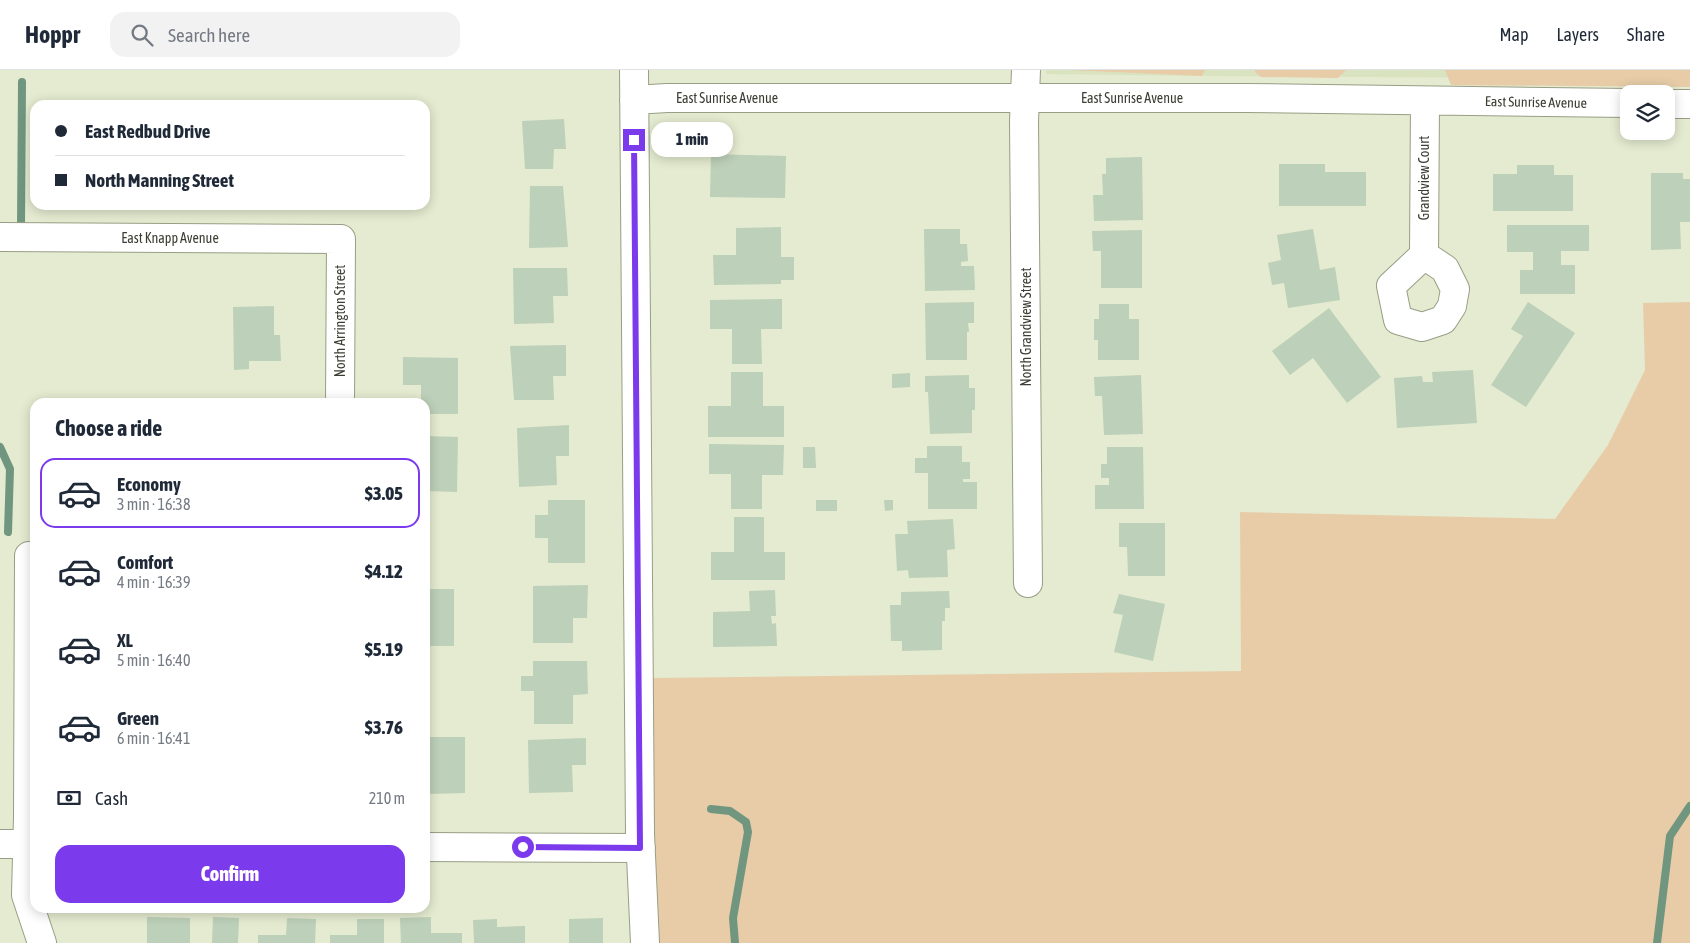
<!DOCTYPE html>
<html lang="en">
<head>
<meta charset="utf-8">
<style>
  :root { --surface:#fff; --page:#f2f2f3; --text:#1f2937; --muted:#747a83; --line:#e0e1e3; --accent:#7c3aed }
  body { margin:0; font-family:"Asap Condensed",sans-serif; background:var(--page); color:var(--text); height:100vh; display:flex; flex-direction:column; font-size:19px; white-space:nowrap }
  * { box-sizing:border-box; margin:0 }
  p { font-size:16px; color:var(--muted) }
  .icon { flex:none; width:28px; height:28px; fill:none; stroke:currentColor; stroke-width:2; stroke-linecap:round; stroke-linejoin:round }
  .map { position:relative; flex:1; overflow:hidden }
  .sheet { position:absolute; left:30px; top:328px; width:400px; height:515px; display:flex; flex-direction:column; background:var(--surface); border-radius:15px; box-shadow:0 2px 12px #0003 }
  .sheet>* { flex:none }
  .hud { position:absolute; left:30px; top:30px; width:400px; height:110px; border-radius:15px; box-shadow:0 2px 12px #0003; display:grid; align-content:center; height:110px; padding:0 25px; background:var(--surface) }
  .tools { position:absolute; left:1620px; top:15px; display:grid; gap:10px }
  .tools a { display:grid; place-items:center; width:55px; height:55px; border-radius:10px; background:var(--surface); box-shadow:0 2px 12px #0003; font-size:25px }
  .end { position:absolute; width:22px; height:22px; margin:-11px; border:6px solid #7c3aed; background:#fff; box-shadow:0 0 0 2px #fff }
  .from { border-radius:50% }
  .bubble { position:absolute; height:35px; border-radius:15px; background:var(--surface); box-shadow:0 2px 12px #0003; font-size:16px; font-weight:800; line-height:35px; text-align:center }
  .hud b { display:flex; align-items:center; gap:18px; height:48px; font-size:19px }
  .hud b+b { border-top:1px solid var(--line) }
  .hud i { width:12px; height:12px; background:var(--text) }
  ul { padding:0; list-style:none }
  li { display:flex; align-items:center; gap:15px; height:70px; margin:0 10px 8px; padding:0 15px; border:2px solid transparent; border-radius:15px }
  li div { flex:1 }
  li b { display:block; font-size:19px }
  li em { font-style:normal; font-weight:800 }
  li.on { border-color:var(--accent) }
  li>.icon { width:45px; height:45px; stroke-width:1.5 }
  h2 { padding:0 25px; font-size:22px; line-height:60px }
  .pay { display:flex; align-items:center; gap:12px; height:55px; padding:0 25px; font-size:19px }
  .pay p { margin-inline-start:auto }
  .button { display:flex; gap:10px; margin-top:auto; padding:10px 25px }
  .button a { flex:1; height:58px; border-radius:15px; background:var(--accent); color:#fff; font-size:20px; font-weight:800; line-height:58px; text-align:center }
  header { display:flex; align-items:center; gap:30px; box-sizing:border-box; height:70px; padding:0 25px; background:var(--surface); border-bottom:1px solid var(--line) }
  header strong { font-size:24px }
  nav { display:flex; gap:28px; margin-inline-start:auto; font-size:18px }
  .search { width:350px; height:45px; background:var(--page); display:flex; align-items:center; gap:12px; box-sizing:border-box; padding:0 18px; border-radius:15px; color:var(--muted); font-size:19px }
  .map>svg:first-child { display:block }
  .built { fill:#dae3c0 }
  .green { fill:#e7cca7 }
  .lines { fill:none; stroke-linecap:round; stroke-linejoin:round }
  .stream { stroke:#709680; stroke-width:8 }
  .building { fill:#bdd0b9 }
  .minor-casing { stroke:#989e85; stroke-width:30 }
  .minor { stroke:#fff; stroke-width:28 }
  .route { stroke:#7c3aed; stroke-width:6 }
  .labels { text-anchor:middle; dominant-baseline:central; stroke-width:4.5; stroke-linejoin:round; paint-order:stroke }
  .street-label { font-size:14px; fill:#3c3e33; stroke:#fff }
</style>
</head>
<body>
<header>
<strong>Hoppr</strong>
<div class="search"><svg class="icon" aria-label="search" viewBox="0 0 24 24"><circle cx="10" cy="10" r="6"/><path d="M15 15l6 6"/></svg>Search here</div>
<nav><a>Map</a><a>Layers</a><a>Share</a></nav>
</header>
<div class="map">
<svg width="1690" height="873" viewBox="0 0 1690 873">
  <rect width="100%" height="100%" fill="#e4ebd0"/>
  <path class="built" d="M1046 0H1690V9L1202 6 1046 4Z"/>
  <path class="green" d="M1069 0H1205L1202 6Z
    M1255 0H1346L1338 8 1261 7 1255 2Z
    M1445 0H1690V17L1451 15Z
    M1690 232V873H656L652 608 1241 601 1240 442 1555 449 1608 375 1645 300 1643 233Z"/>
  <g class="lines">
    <path class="stream" d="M21 156 22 12
      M0 377 10 399 8 462
      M711 739 730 741 746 752 748 762 733 848 735 873
      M1657 873 1670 766 1690 736"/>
  </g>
  <path class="building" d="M564 49 566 79H554L553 99H525L522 51Z
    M711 84 786 86 785 128 710 127Z
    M1142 87 1143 150 1094 151 1093 125H1103L1102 104H1106V88Z
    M1279 94H1325V102H1366V136H1279Z
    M1517 95H1554V105H1573V141H1493V104H1517Z
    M1651 103H1683V109H1690V152H1680L1681 179 1651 180Z
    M530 116H563L568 177 529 178Z
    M1507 155H1589V181H1561V195H1575V224H1520V200H1533V182H1507Z
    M781 157V187H794V210H781V214L714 215 713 185H736V158Z
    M924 159H960V174H967L968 191 961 192V196H974L975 220 925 221Z
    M1313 159 1320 200 1335 197 1340 230 1288 238 1284 213 1272 215 1268 193 1281 190 1277 165Z
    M1142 160V218H1101V181H1093L1092 161Z
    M513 198H567L568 226H553L554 253 514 254Z
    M782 229V259H761L762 294H732V259H710V230Z
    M974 232V253H968L969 262H967V290H926L925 233Z
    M1528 232 1575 263 1526 337 1491 315 1523 266 1511 259Z
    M1099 234H1129V249H1139V290H1098V270H1094V249H1099Z
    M274 236V265H280L281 291H249V299L234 300 233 237Z
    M1329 238 1381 307 1347 333 1313 288 1290 305 1272 281Z
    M566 275V306H553L554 330H514L510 276Z
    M403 287 458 288V344H425V332H421V315H403Z
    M1473 300 1477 353 1397 358 1394 308 1422 306 1423 312H1433L1432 302Z
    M731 302H763V336H784V367H708V336H731Z
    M910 303V317L892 318V304Z
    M969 305V318H975V340H972V363L930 364 928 322H925V306Z
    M1141 305 1143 364 1104 365 1102 326H1095L1094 307Z
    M569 355V386H556L557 415 519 417 517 358Z
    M425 366 458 367 457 422 425 421Z
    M709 374 784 375 783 405H762V439H731V404H709Z
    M927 376H962V392H970V409H963V412H977V439H928V403H915V388H927Z
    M803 377H815L816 398H803Z
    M1107 377H1143L1144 439H1095V415H1109V408H1101V394H1107Z
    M548 430H585V493H548V468H535V445H548Z
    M816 430H837V441H816Z
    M884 430H893V440L885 441Z
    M734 447H764V482H785V510H711V482H734Z
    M953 449 955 479 947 480 948 507 909 508 908 500 897 501 895 464H908L907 451Z
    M1119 453H1165V506H1128L1127 477H1119Z
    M588 515 587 548H573V573H533V516Z
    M425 519H454V576H425Z
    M775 520 776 546H771L772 554 776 553 777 576 713 577V542L750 541 749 521Z
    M949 521 950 538H945V551H942V580L902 581V571H891L890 535H901V522Z
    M1119 524 1165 534 1153 591 1114 582 1123 545 1113 543Z
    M533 591H587L588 624 573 625V654H534V621H521V606H533Z
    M425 667H465V723L429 724V698H425Z
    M586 668V695H572L573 722 529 723 528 670Z
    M147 847 190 848V873H147Z
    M213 847 239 848 238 873H212Z
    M431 847V863H462V873H401L400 848Z
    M287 848 316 849 315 873H258V865H286Z
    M603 848V873H569V849Z
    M357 849H384V873H330V865H357Z
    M497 849V857L525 856V873H474L473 850Z"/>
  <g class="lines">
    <g class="minor-casing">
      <path id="minor" d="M634 0 640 764 645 873
        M1026 0 1024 51 1028 513
        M634 30 667 28H1246L1629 33
        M1666 34H1690
        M0 167 341 169 340 332
        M1424 185 1445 199 1455 219 1452 236 1443 250 1422 257 1398 250 1391 216Z
        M1424 185 1425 31
        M29 486 28 747 26 825 42 873
        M0 774H35
        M425 777 641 778"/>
    </g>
    <use href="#minor" class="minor"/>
  </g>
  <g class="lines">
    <path class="route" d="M523 777 640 778 634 70"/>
  </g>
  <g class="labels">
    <g class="street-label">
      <text x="727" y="28">East Sunrise Avenue</text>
      <text x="1132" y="28">East Sunrise Avenue</text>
      <text transform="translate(1536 32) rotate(1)">East Sunrise Avenue</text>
      <text transform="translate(1424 108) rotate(-90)">Grandview Court</text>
      <text x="170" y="168">East Knapp Avenue</text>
      <text transform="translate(340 251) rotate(-90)">North Arrington Street</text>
      <text transform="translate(1026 257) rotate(-90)">North Grandview Street</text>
    </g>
  </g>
</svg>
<div class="tools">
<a><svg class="icon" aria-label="layers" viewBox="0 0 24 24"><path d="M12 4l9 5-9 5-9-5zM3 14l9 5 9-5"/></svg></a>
</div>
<i class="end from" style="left:523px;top:777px"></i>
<i class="end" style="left:634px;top:70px"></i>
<div class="bubble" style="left:651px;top:52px;width:82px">1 min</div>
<div class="hud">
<b><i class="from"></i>East Redbud Drive</b>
<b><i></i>North Manning Street</b>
</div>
<section class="sheet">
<h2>Choose a ride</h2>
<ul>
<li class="on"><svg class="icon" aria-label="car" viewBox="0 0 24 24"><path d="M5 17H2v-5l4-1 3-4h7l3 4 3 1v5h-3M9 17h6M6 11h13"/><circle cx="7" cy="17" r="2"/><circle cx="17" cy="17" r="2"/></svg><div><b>Economy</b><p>3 min · 16:38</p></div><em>$3.05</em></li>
<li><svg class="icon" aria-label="car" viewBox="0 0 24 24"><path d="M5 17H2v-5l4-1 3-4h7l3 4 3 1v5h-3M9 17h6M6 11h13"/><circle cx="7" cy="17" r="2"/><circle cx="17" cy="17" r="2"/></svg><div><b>Comfort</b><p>4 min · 16:39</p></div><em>$4.12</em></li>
<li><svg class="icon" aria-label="car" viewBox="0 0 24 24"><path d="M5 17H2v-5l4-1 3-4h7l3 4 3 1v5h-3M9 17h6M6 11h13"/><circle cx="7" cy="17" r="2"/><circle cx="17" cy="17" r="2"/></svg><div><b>XL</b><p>5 min · 16:40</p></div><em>$5.19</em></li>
<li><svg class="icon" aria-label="car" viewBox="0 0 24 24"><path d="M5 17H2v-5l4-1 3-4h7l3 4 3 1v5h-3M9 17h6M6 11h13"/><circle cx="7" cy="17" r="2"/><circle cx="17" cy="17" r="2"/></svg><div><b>Green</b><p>6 min · 16:41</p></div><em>$3.76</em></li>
</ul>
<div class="pay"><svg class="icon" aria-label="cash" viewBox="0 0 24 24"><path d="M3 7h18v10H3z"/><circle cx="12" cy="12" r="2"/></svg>Cash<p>210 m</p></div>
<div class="button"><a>Confirm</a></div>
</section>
</div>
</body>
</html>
